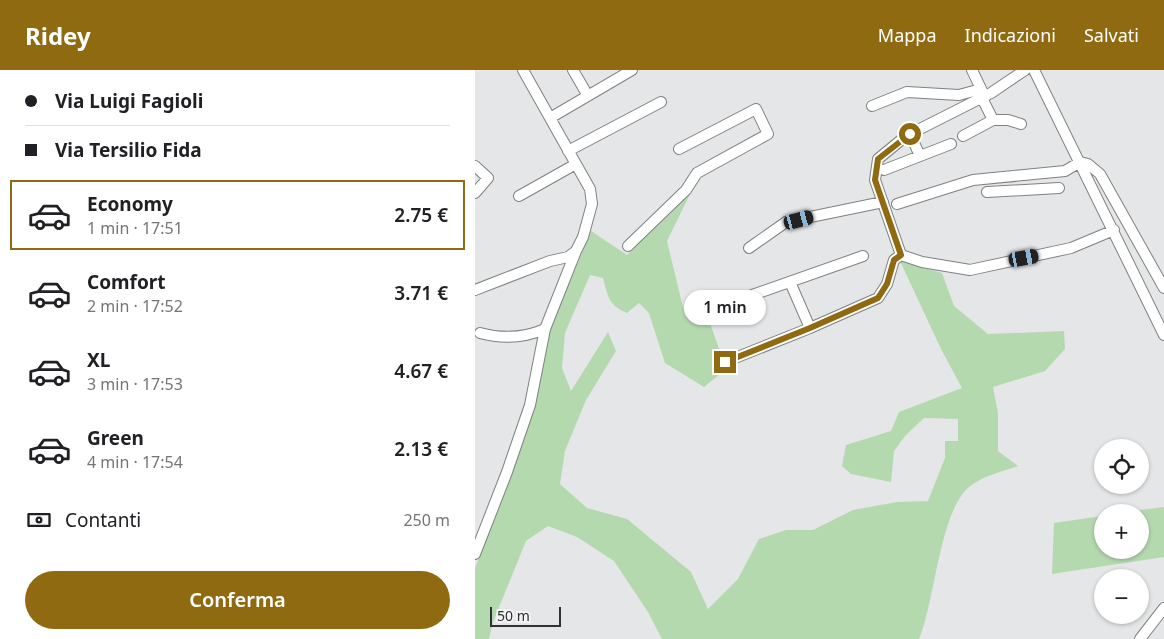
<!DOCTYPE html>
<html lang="it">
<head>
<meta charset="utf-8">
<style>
  :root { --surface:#fff; --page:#f6f6f6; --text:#202124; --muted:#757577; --line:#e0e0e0; --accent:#906a10 }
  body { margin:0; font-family:"Noto Sans",sans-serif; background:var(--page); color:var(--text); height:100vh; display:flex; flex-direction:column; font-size:19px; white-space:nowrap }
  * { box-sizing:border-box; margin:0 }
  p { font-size:16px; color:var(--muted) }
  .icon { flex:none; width:28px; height:28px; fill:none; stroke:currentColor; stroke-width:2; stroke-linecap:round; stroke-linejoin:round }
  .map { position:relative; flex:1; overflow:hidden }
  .side { display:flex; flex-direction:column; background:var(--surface); width:475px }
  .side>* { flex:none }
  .banner { display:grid; align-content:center; height:110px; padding:0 25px; background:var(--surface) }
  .buttons { position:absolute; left:619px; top:369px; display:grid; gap:10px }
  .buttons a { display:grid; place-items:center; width:55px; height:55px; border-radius:50%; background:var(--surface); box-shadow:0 1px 4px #0004; font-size:25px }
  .scale { position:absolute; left:15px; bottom:12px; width:71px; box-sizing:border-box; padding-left:5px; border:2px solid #313132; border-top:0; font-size:14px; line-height:18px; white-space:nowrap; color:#313132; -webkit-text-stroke:4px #f3f3f5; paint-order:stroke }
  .end { position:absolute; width:22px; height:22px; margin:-11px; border:6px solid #906a10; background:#fff; box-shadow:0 0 0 2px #fff }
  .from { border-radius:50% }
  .bubble { position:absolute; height:35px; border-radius:18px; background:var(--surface); box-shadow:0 1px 4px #0004; font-size:16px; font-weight:600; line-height:35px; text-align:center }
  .car { position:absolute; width:15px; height:30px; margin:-15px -8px; border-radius:6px; box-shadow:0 0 4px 1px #0007; background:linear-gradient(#222 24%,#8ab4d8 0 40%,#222 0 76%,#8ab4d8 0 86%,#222 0) }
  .banner b { display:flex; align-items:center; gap:18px; height:48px; font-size:19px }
  .banner b+b { border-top:1px solid var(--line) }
  .banner i { width:12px; height:12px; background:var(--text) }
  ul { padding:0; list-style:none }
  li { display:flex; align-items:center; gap:15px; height:70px; margin:0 10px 8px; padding:0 15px; border:2px solid transparent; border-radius:0px }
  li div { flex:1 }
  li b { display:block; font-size:19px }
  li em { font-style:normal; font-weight:600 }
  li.current { border-color:var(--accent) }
  li>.icon { width:45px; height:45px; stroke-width:1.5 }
  .pay { display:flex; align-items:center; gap:12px; height:55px; padding:0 25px; font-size:19px }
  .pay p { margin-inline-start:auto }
  .action { display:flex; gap:10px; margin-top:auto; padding:10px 25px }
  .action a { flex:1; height:58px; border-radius:30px; background:var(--accent); color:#fff; font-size:20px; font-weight:600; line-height:58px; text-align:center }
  header { display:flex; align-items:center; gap:30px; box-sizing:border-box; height:70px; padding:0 25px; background:var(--accent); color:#fff }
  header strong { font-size:24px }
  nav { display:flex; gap:28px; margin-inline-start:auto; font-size:18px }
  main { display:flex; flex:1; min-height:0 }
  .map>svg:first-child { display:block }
  .green { fill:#b4d9af }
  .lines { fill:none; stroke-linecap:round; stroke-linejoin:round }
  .minor-casing { stroke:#7f8081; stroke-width:12 }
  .minor { stroke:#fff; stroke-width:10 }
  .route { stroke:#906a10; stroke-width:6 }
</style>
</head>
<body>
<header>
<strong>Ridey</strong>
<nav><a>Mappa</a><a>Indicazioni</a><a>Salvati</a></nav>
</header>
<main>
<section class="side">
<div class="banner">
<b><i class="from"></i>Via Luigi Fagioli</b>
<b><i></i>Via Tersilio Fida</b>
</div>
<ul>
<li class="current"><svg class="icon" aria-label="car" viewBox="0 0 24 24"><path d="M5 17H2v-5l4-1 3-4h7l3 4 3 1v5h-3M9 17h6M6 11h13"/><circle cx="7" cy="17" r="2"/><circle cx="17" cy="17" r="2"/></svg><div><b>Economy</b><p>1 min · 17:51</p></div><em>2.75 €</em></li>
<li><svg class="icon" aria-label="car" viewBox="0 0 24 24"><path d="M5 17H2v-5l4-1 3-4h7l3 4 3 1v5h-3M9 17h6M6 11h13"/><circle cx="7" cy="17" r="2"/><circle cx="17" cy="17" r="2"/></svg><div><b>Comfort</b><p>2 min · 17:52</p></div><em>3.71 €</em></li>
<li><svg class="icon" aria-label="car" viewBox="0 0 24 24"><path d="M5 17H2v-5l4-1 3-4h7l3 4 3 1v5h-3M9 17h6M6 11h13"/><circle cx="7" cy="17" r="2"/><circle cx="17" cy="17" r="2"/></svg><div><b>XL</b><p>3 min · 17:53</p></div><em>4.67 €</em></li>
<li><svg class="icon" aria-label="car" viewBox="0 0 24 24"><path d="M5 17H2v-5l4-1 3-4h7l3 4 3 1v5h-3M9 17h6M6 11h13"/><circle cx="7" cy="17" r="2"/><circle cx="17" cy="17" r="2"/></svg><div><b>Green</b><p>4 min · 17:54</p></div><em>2.13 €</em></li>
</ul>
<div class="pay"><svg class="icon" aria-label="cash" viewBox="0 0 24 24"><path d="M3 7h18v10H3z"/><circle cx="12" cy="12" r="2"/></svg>Contanti<p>250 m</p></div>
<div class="action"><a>Conferma</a></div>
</section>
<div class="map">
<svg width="689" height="569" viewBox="0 0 689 569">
  <rect width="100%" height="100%" fill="#e5e6e7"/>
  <path class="green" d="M222 110 192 171 210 246 227 230 251 299 229 317 190 293 174 243 164 233 152 243C133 235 133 226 128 208L115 205 90 263 87 298 96 321 133 262 141 281 111 330 90 381 85 414 112 438 152 449 216 502 233 539 263 509 284 469 311 460H338L378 440 422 432 453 431 470 388V371H483V349L449 348 430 366 419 381 416 412 376 404 367 396 371 375 416 361 424 342 487 318 466 279 425 191 467 203 479 236 513 264 589 261 590 279 570 301 518 317 523 343V381L543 396C526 402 507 406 494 417 464 443 460 532 444 569H187L173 542 139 491 102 467 73 456 51 471 18 552 14 569H0V498L27 427 73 264 116 161 152 185Z
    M689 437V487L577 504 579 453 627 446 628 480H665V442H648Z"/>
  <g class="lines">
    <g class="minor-casing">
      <path id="minor" d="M98 0 113 26
        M497 0 508 23
        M559 0 689 265
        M397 36 432 22 484 25 506 19
        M75 48 157 0
        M518 50H533L546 54
        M435 64 445 86
        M488 66 518 50 507 28
        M93 81 186 32
        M0 96 13 108 0 123
        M409 100 476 74
        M512 122 584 118
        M44 126 101 94
        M422 134 498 110 590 101 605 92 613 94 625 104 689 218
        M153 176 211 120 222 103 293 64 281 39 204 79
        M274 178 311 152 408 132
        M426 185 400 110 403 89 431 66 516 23 550 0
        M426 185 447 192 495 200 596 178 639 160
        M315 212 335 258
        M0 220 75 191 93 187 101 181 108 167 117 134 115 119 48 0
        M249 235 388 186
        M5 263C27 269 49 268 70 259
        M250 292 335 258 403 228 412 214 419 190 426 185
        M0 484 32 402 55 335 70 259 101 181
        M665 569 689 538"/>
    </g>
    <use href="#minor" class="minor"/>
  </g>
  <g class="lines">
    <path class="route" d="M250 292 335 258 403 228 412 214 419 190 426 185 400 110 403 89 435 64"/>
  </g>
</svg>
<div class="buttons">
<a><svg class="icon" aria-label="locate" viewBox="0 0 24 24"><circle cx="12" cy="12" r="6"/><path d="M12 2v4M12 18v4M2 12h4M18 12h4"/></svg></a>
<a>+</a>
<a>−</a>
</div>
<div class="scale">50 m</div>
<i class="end from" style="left:435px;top:64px"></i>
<i class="end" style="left:250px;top:292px"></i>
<div class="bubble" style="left:209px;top:220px;width:82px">1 min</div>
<i class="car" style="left:324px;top:150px;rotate:75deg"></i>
<i class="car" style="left:549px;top:188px;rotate:80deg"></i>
</div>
</main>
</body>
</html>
